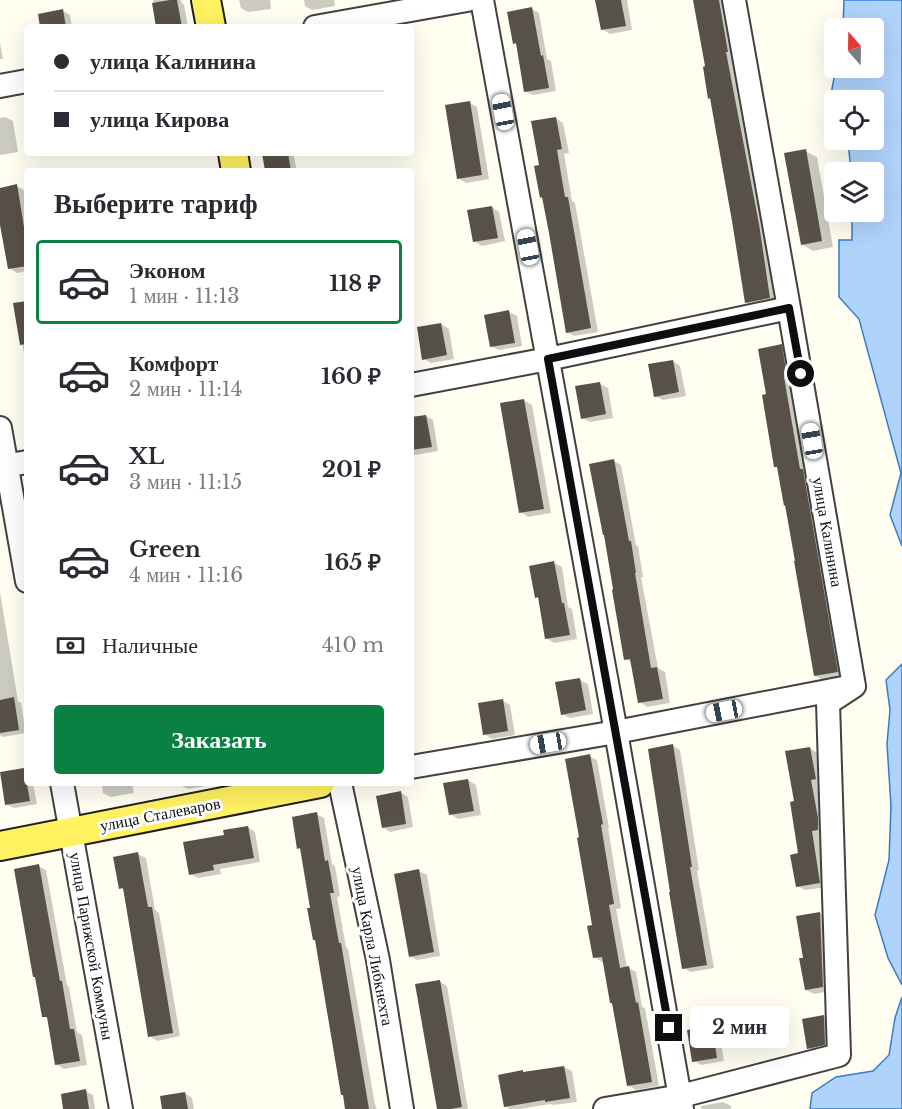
<!DOCTYPE html>
<html lang="ru">
<head>
<meta charset="utf-8">
<style>
  :root { --surface:#fff; --page:#f7f7f7; --text:#2b2b33; --muted:#7c7c81; --line:#e1e1e2; --accent:#0b8043 }
  body { margin:0; font-family:"Libre Baskerville",serif; background:var(--page); color:var(--text); height:100vh; display:flex; flex-direction:column; font-size:22px; white-space:nowrap }
  * { box-sizing:border-box; margin:0 }
  p { font-size:20px; color:var(--muted) }
  .icon { flex:none; width:33px; height:33px; fill:none; stroke:currentColor; stroke-width:2; stroke-linecap:round; stroke-linejoin:round }
  .map { position:relative; flex:1; overflow:hidden }
  .side { position:absolute; left:24px; top:168px; width:390px; height:618px; display:flex; flex-direction:column; background:var(--surface); border-radius:6px; box-shadow:0 6px 24px #0002 }
  .side>* { flex:none }
  .top-card { position:absolute; left:24px; top:24px; width:390px; height:132px; border-radius:6px; box-shadow:0 6px 24px #0002; display:grid; align-content:center; height:132px; padding:0 30px; background:var(--surface) }
  .needle { width:39px; rotate:340deg }
  .buttons { position:absolute; left:824px; top:18px; display:grid; gap:12px }
  .buttons a { display:grid; place-items:center; width:60px; height:60px; border-radius:6px; background:var(--surface); box-shadow:0 6px 24px #0002; font-size:30px }
  .end { position:absolute; width:27px; height:27px; margin:-14px; border:8px solid #0e0e0e; background:#fff; box-shadow:0 0 0 3px #fff }
  .from { border-radius:50% }
  .bubble { position:absolute; height:42px; border-radius:6px; background:var(--surface); box-shadow:0 6px 24px #0002; font-size:20px; font-weight:800; line-height:42px; text-align:center }
  .car { position:absolute; width:18px; height:36px; margin:-18px -9px; border-radius:8px; box-shadow:0 0 4px 2px #0007; background:linear-gradient(#fff 24%,#345 0 40%,#fff 0 76%,#345 0 86%,#fff 0) }
  .top-card b { display:flex; align-items:center; gap:21px; height:57px; font-size:22px }
  .top-card b+b { border-top:2px solid var(--line) }
  .top-card i { width:15px; height:15px; background:var(--text) }
  ul { padding:0; list-style:none }
  li { display:flex; align-items:center; gap:18px; height:84px; margin:0 12px 9px; padding:0 18px; border:3px solid transparent; border-radius:6px }
  li div { flex:1 }
  li b { display:block; font-size:22px }
  li em { font-style:normal; font-weight:800 }
  li.on { border-color:var(--accent) }
  li>.icon { width:54px; height:54px; stroke-width:1.5 }
  h2 { padding:0 30px; font-size:27px; line-height:72px }
  .pay { display:flex; align-items:center; gap:15px; height:66px; padding:0 30px; font-size:22px }
  .pay p { margin-inline-start:auto }
  .cta { display:flex; gap:12px; margin-top:auto; padding:12px 30px }
  .cta a { flex:1; height:69px; border-radius:6px; background:var(--accent); color:#fff; font-size:24px; font-weight:800; line-height:69px; text-align:center }
  .map>svg:first-child { display:block }
  .water { fill:#b0d3fb; stroke:#317cd8; stroke-width:1.5 }
  .shadow { fill:#0003 }
  .building { fill:#58514a }
  .lines { fill:none; stroke-linecap:round; stroke-linejoin:round }
  .minor-casing { stroke:#414141; stroke-width:26 }
  .major-casing { stroke:#1f1f1f; stroke-width:32 }
  .minor { stroke:#fff; stroke-width:22 }
  .major { stroke:#fff160; stroke-width:28 }
  .route { stroke:#0e0e0e; stroke-width:8 }
  .labels { text-anchor:middle; dominant-baseline:central; stroke-width:6; stroke-linejoin:round; paint-order:stroke }
  .street-label { font-size:16px; fill:#0e0e0e; stroke:#fff }
</style>
</head>
<body>
<div class="map">
<svg width="902" height="1109" viewBox="0 0 902 1109">
  <rect width="100%" height="100%" fill="#fffef0"/>
  <path class="water" d="M844 0H902V546L890 515 901 473 859 319 839 297V240H852V212H873V172H851L848 140H873V100H834V103L830 99 836 68H873V28H843Z
    M902 664V985L888 958 875 915 889 860 891 806 887 744 890 710 886 680Z
    M902 997V1109H810L812 1093 836 1077 873 1071 889 1055 895 1018Z"/>
  <path class="shadow" d="M153 0H181L182 3 184 5 188 27H158Z
    M239 0H270L271 9 248 12 241 8Z
    M304 0H334L335 6 312 10 305 6Z
    M597 0H627L632 30 610 34 602 29Z
    M695 0H725L735 55 732 56 766 229 777 302 754 307 747 303 711 99 709 98 706 67Z
    M532 9 539 13 547 59 551 61 556 91 533 95 525 91 517 45 514 43Z
    M63 11 70 15 72 27H42Z
    M0 43 3 59H0Z
    M470 103 477 107 489 179 466 183 458 178Z
    M5 117 13 121 18 152 0 155V118Z
    M556 118 563 123 569 153 564 154 572 201 575 203 598 332 574 336 567 332 544 199 541 197Z
    M805 151 817 157 833 247 813 251 802 244Z
    M263 153H293L297 171H267Z
    M206 168 211 171H189Z
    M16 186 24 190 27 209V271L17 273 9 268 0 221V189Z
    M492 207 499 212 505 241 482 246 474 241Z
    M27 302V370L15 304Z
    M509 312 517 316 522 346 499 350 491 346Z
    M441 324 449 329 454 359 431 363 424 359Z
    M781 346 789 350 845 676 823 680 816 676 767 395Z
    M673 361 680 366 686 396 663 400 655 396Z
    M600 384 608 388 613 418 590 422 582 418Z
    M524 400 532 405 551 513 528 517 521 512Z
    M426 416 433 420 438 451 415 455 411 452V419Z
    M614 461 621 465 636 545 638 546 643 577H641L658 668 665 672 670 703 647 707 640 702 633 663 626 659Z
    M554 563 562 567 568 607 572 609 577 639 554 643 546 638 539 599 536 597Z
    M0 592 18 701 21 703 26 733 3 737 0 735Z
    M580 680 588 684 593 714 570 718 562 714Z
    M502 700 510 705 515 735 492 739 485 734Z
    M673 746 680 750 699 870 697 871 714 968 691 972 683 968Z
    M810 748 817 753 823 783 818 784 825 823V834L819 835 827 887 805 890 797 886 800 854 796 802Z
    M589 756 597 760 609 828H608L621 908 616 909 627 968H629L636 972 642 1007 645 1008 659 1086 636 1090 628 1085 604 961 602 962 594 957Z
    M24 770 27 772V783H33L37 804 14 808 6 804Z
    M468 780 476 785 481 815 458 819 450 814Z
    M102 783H132L134 793 111 797 103 793Z
    M180 783H224L188 789 180 785Z
    M401 793 408 797 413 827 390 832 383 827Z
    M316 814 324 818 332 864 335 866 340 896 337 897 346 947 348 949 375 1105 377 1109H347L316 941 314 940 312 909 302 850 299 848Z
    M248 827 255 832 260 862 220 869 221 874 198 878 190 874 225 836Z
    M138 854 146 858 155 910 159 913 180 1036 157 1041 150 1036 125 890 120 888Z
    M38 866 46 870 67 985 69 987 77 1032 82 1035 87 1065 64 1069 56 1064 48 1019 44 1016Z
    M419 871 427 875 440 956 417 960 410 956Z
    M820 913 828 918 830 991 814 994 806 990 804 959 797 918Z
    M440 982 447 986 468 1109H438Z
    M824 1016 831 1021 832 1048 816 1053 809 1048Z
    M711 1027 719 1031 724 1061 701 1065 694 1061Z
    M564 1067 572 1071 577 1102 554 1105 550 1104 520 1109H510L505 1106Z
    M85 1091 93 1095 95 1109H65Z
    M185 1093 192 1098 194 1109H164Z
    M723 1102 731 1106V1109H701V1106Z"/>
  <path class="building" d="M170 0H177L182 27H156L152 3Z
    M595 0H621L626 26 601 30Z
    M693 0H719L728 52H726L759 224 770 298 745 303 732 221 710 98 708 99 703 67 705 66Z
    M532 7 541 56 543 55 549 88 524 92 516 43 513 44 507 12Z
    M63 9 66 27H40L38 14Z
    M470 101 482 175 457 179 445 105Z
    M556 117 562 149 557 150 565 197H568L591 328 566 333 549 233 542 197 540 198 534 166 539 165 531 121Z
    M806 149 822 241 801 245 784 153Z
    M262 153H288L291 171H265Z
    M17 184 25 233H27V266L8 269 0 225V188Z
    M492 206 498 238 473 242 467 210Z
    M27 301V344L20 345 13 303Z
    M509 310 515 343 490 347 484 315Z
    M441 323 447 355 422 360 417 327Z
    M782 344 787 377H784L800 469H803L838 672 814 676 794 561H795L785 505 784 506 777 467H774L762 395 766 394 758 349Z
    M673 360 679 392 654 397 648 364Z
    M600 382 606 414 581 419 575 386Z
    M524 399 544 509 519 513 500 403Z
    M426 415 432 447 411 450V417Z
    M614 459 629 541H631L636 573H635L651 668 657 667 663 699 638 703 630 659 624 660 612 590 613 589 604 535H603L589 464Z
    M554 561 562 603H564L570 635 545 639 538 597 535 598 529 566Z
    M580 678 586 710 561 715 555 682Z
    M14 697 19 730 0 733V700Z
    M503 699 508 731 483 735 478 703Z
    M673 744 692 867H690L707 965 682 969 669 892H670L648 749Z
    M810 747 816 779 811 780 818 818V830L812 831 820 883 796 887 790 855 798 853 790 802 794 801 785 751Z
    M590 754 603 824 601 825 614 904 609 905 620 968 629 966 636 1003 638 1002 652 1082 627 1086 612 1003H610L602 957 593 958 587 926 592 925 577 838 579 837 565 759Z
    M24 768 30 801 5 805 0 772Z
    M468 779 474 811 449 815 443 783Z
    M401 791 406 824 382 828 376 796Z
    M317 812 325 861 328 860 334 893H330L339 943H341L369 1109H345L343 1095H341L315 940H313L307 908H310L300 848 297 849 292 817Z
    M248 826 254 858 213 865 214 870 189 875 183 842 224 835 223 830Z
    M138 852 148 907H152L173 1033 148 1037 123 888 119 889 113 857Z
    M39 864 60 981H62L70 1029H74L80 1061 55 1065 47 1017H42L35 977H33L14 869Z
    M419 869 434 952 409 957 394 874Z
    M820 912 823 987 805 990 799 958H803L796 916Z
    M440 980 462 1107 451 1109H437L415 984Z
    M824 1015 825 1045 807 1049 802 1019Z
    M712 1025 717 1058 692 1062 687 1030Z
    M564 1066 570 1098 545 1102V1100L504 1107 498 1075 523 1070V1072Z
    M86 1089 89 1109H63L61 1094Z
    M185 1092 188 1109H162L160 1096Z"/>
  <g class="lines">
    <g class="minor-casing">
      <path id="minor" d="M482 0 616 732 682 1109
        M315 27 467 0
        M0 86 27 81
        M411 385 548 359 789 308
        M0 428 27 581
        M0 467 27 462
        M411 767 616 732 843 688
        M62 783 121 1109
        M340 783 378 960 402 1109
        M605 1109 681 1096 839 1055 828 703 854 686 789 308 734 0"/>
    </g>
    <g class="major-casing">
      <path id="major" d="M206 0 211 27
        M233 153 236 171
        M0 846 320 783"/>
    </g>
    <use href="#minor" class="minor"/>
    <use href="#major" class="major"/>
  </g>
  <g class="lines">
    <path class="route" d="M669 1028 548 359 789 308 801 374"/>
  </g>
  <g class="labels">
    <g class="street-label">
      <text transform="translate(828 532) rotate(80)">улица Калинина</text>
      <text transform="translate(160 814) rotate(-11)">улица Сталеваров</text>
      <text transform="translate(92 946) rotate(80)">улица Парижской Коммуны</text>
      <text transform="translate(373 946) rotate(79)">улица Карла Либкнехта</text>
    </g>
  </g>
</svg>
<div class="buttons">
<a><svg class="needle" viewBox="-14 -14 28 28"><path d="M0-13l5 13h-10z" fill="#e53935"/><path d="M0 13l5-13h-10z" fill="#7c7c81"/></svg></a>
<a><svg class="icon" aria-label="locate" viewBox="0 0 24 24"><circle cx="12" cy="12" r="6"/><path d="M12 2v4M12 18v4M2 12h4M18 12h4"/></svg></a>
<a><svg class="icon" aria-label="layers" viewBox="0 0 24 24"><path d="M12 4l9 5-9 5-9-5zM3 14l9 5 9-5"/></svg></a>
</div>
<i class="end from" style="left:801px;top:374px"></i>
<i class="end" style="left:669px;top:1028px"></i>
<div class="bubble" style="left:690px;top:1006px;width:99px">2 мин</div>
<i class="car" style="left:503px;top:112px;rotate:349deg"></i>
<i class="car" style="left:528px;top:247px;rotate:349deg"></i>
<i class="car" style="left:812px;top:441px;rotate:350deg"></i>
<i class="car" style="left:724px;top:711px;rotate:259deg"></i>
<i class="car" style="left:548px;top:743px;rotate:260deg"></i>
<div class="top-card">
<b><i class="from"></i>улица Калинина</b>
<b><i></i>улица Кирова</b>
</div>
<section class="side">
<h2>Выберите тариф</h2>
<ul>
<li class="on"><svg class="icon" aria-label="car" viewBox="0 0 24 24"><path d="M5 17H2v-5l4-1 3-4h7l3 4 3 1v5h-3M9 17h6M6 11h13"/><circle cx="7" cy="17" r="2"/><circle cx="17" cy="17" r="2"/></svg><div><b>Эконом</b><p>1 мин · 11:13</p></div><em>118 ₽</em></li>
<li><svg class="icon" aria-label="car" viewBox="0 0 24 24"><path d="M5 17H2v-5l4-1 3-4h7l3 4 3 1v5h-3M9 17h6M6 11h13"/><circle cx="7" cy="17" r="2"/><circle cx="17" cy="17" r="2"/></svg><div><b>Комфорт</b><p>2 мин · 11:14</p></div><em>160 ₽</em></li>
<li><svg class="icon" aria-label="car" viewBox="0 0 24 24"><path d="M5 17H2v-5l4-1 3-4h7l3 4 3 1v5h-3M9 17h6M6 11h13"/><circle cx="7" cy="17" r="2"/><circle cx="17" cy="17" r="2"/></svg><div><b>XL</b><p>3 мин · 11:15</p></div><em>201 ₽</em></li>
<li><svg class="icon" aria-label="car" viewBox="0 0 24 24"><path d="M5 17H2v-5l4-1 3-4h7l3 4 3 1v5h-3M9 17h6M6 11h13"/><circle cx="7" cy="17" r="2"/><circle cx="17" cy="17" r="2"/></svg><div><b>Green</b><p>4 мин · 11:16</p></div><em>165 ₽</em></li>
</ul>
<div class="pay"><svg class="icon" aria-label="cash" viewBox="0 0 24 24"><path d="M3 7h18v10H3z"/><circle cx="12" cy="12" r="2"/></svg>Наличные<p>410 m</p></div>
<div class="cta"><a>Заказать</a></div>
</section>
</div>
</body>
</html>
